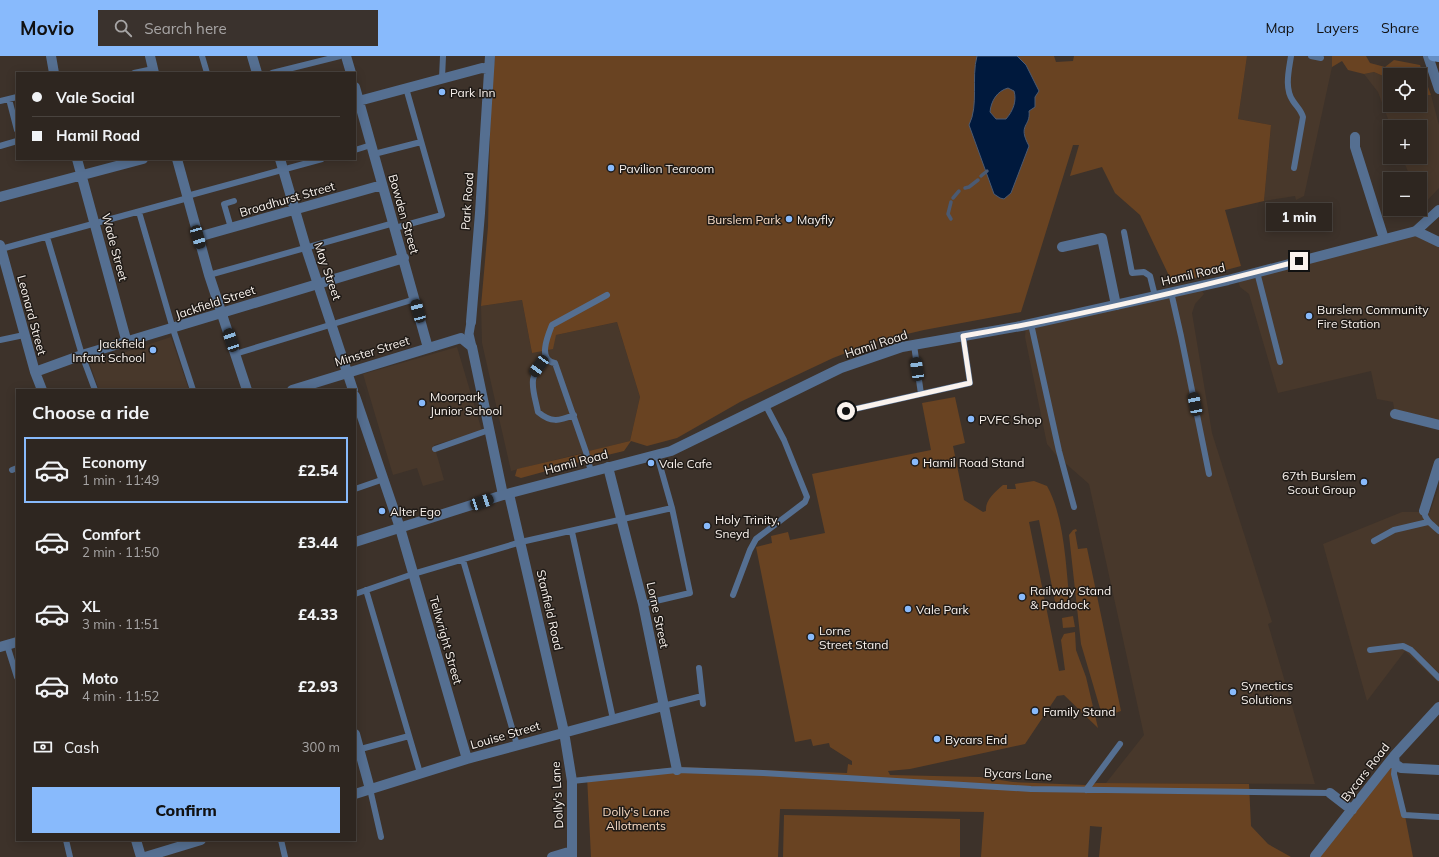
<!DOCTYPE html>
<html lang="en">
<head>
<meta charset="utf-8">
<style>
  :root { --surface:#2e2620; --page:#3a322d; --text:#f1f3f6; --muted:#a7a5a5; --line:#49433e; --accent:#88bafc }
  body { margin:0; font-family:Mulish,sans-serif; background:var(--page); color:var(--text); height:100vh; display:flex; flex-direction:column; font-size:15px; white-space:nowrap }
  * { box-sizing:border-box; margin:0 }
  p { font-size:13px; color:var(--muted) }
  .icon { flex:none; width:22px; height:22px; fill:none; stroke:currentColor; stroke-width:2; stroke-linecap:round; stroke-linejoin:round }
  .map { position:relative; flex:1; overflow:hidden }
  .sheet { position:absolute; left:16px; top:333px; width:340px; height:452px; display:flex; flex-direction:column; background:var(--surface); border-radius:0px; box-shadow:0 2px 10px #0003,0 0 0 1px var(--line) }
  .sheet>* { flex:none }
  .guide { position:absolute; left:16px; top:16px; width:340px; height:88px; border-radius:0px; box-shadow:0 2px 10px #0003,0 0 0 1px var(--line); display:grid; align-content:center; height:88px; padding:0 16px; background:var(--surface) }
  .buttons { position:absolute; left:1383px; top:12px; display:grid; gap:8px }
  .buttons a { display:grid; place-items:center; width:44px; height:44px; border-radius:0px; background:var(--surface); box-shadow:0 2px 10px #0003,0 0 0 1px var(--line); font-size:20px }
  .end { position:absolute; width:18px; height:18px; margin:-9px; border:5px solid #faf3ee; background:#111; box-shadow:0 0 0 2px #111 }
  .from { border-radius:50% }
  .bubble { position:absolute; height:28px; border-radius:0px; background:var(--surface); box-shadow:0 2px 10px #0003,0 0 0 1px var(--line); font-size:13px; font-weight:800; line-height:28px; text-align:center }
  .car { position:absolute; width:12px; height:24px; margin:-12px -6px; border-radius:5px; box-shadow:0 0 3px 1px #0007; background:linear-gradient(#222 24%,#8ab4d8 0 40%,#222 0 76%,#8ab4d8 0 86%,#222 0) }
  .guide b { display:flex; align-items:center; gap:14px; height:38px; font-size:15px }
  .guide b+b { border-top:1px solid var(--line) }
  .guide i { width:10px; height:10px; background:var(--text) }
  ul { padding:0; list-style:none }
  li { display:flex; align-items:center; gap:12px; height:66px; margin:0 8px 6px; padding:0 8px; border:2px solid transparent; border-radius:0px }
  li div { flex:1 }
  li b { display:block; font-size:15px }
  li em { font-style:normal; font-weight:800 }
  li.selected { border-color:var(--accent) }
  li>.icon { width:36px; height:36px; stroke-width:1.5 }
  h2 { padding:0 16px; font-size:18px; line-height:48px }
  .pay { display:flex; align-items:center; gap:10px; height:44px; padding:0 16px; font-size:15px }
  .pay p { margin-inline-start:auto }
  .primary-button { display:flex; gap:8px; margin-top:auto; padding:8px 16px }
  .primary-button a { flex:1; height:46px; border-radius:0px; background:var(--accent); color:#111; font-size:16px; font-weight:800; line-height:46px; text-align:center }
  header { display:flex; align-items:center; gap:24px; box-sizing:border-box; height:56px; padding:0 20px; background:var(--accent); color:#111 }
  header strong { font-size:19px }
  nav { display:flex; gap:22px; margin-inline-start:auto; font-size:14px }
  .search { width:280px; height:36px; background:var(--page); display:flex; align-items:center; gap:10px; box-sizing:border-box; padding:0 14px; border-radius:0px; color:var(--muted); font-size:15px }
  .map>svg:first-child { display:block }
  .built { fill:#48382b }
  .green { fill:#694322 }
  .water { fill:#00193d; stroke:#4b5a72; fill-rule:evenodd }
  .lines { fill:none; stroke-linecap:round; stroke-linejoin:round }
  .stream { stroke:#4b5a72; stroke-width:3.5 }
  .service { stroke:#556f91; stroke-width:6 }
  .pedestrian { stroke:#556f91; stroke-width:9 }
  .minor { stroke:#556f91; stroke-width:10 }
  .tertiary { stroke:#556f91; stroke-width:10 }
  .secondary { stroke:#668fc5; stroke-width:10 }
  .route { stroke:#faf3ee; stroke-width:5 }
  .poi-dot { fill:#88bafc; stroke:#201b17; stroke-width:1.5 }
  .labels { text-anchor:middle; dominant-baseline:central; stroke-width:3; stroke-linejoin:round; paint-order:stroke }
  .poi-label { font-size:12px; fill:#faf3ee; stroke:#201b17; text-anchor:start }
  .street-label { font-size:12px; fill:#faf3ee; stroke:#201b17 }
  .park-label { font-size:12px; fill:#f7dbc5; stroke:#201b17 }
</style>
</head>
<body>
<header>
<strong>Movio</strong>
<div class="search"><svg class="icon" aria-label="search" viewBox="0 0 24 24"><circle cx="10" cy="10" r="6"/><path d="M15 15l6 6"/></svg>Search here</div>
<nav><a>Map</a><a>Layers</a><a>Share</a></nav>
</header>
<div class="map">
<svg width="1439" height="801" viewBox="0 0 1439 801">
  <rect width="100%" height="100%" fill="#3d322a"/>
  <path class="built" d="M1247 0H1332V11L1304 140 1296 144 1295 140 1264 145 1271 69 1238 63Z
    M1374 16 1390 23V49H1420V34L1422 39H1431L1439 69V132L1421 151 1420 123H1411L1402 101H1420V71H1391L1378 36 1364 18Z
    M1416 175 1439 186V369L1395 358 1393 346 1377 343 1371 315 1278 337 1249 238 1240 231 1237 221Z
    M1199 229 1204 238 1195 248 1192 257 1212 377 1272 566 1268 568 1315 728 1106 727 1144 679 1089 428 1056 399 1047 388 1025 281 1026 269Z
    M522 244 532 297 556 279 617 266 640 341 630 385 511 415 482 287 481 250Z
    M171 281 189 334H99L90 308Z
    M457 291 482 375 434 389 444 424 423 430 417 412 393 419 363 318Z
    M1439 431V627L1405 595 1367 645 1323 488 1402 456H1430Z"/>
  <path class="green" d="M495 0H1054L1056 6 1073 5 1074 0H1247L1238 63 1271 69 1264 145 1225 154 1241 210 1173 228 1140 159 1115 137 1102 111 1070 120 1079 89H1073L1021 256 924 274 877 285 833 302 740 346 677 382 647 390 631 385 624 395 591 403 589 395 630 385 640 341 617 266 556 279 553 293 532 297 522 244 481 250 488 171 491 32Z
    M1332 0H1366L1370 7 1385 11 1394 4 1420 9 1431 39H1422L1420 34V19H1390V23L1374 16 1364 18 1348 14 1342 5 1332 11Z
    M955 341 965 387 953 390 964 444 983 456 986 455C985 444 995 436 1003 429H1007V433H1016L1015 428 1034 425 1047 430C1065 462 1066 513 1070 550L1056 551 1039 464 1029 466 1059 615 1065 614 1061 584 1064 578 1075 576 1076 594 1086 621 1098 672 1064 639 1057 640 1025 688 910 713 888 715 890 719 980 721 1013 726 1085 729 1097 727 1249 728 1251 770 1268 788 1291 801H1099L1102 771 1090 770 1088 801H981L984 756 780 753 778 801H591L587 720 680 711 847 717 848 708 852 709V705L830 691 829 687 813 690 811 683 795 686 756 491 772 487 771 480 788 476 790 484 825 477 812 418 931 394 922 347Z
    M581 398 583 405 521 422 515 420 517 413Z
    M1076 473 1077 475 1075 476 1078 493 1087 492 1121 655 1104 661 1102 659 1081 588 1069 479 1073 474Z
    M1073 560 1075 571 1063 572 1062 562Z
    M1390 705 1395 708 1413 801H1315Z
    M784 759 960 763V801H783Z"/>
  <path class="water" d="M977 0H1017L1026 9 1039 35 1035 41V51L1029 55C1031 71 1017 68 1029 90L1011 137 1004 143 1000 142 994 138 969 69C979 49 971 22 977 0ZM1008 32 1014 35C1017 45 1013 55 1006 63H996L990 56C991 45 997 35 1008 32Z"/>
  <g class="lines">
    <path class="stream" d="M981 120 987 115
      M965 132 969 131 978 124
      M953 142 959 135
      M951 163 948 158 951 146"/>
    <path class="service" d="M202 0 207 17
      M1291 0C1289 14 1284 32 1293 45 1297 51 1301 54 1303 61L1294 112
      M1311 0 1321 2
      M134 17 153 13
      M272 17 340 0
      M442 22 443 0
      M9 43 17 74
      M0 45 17 41
      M0 90 17 85
      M355 94 371 89
      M374 98 421 86
      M187 140 322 103
      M139 156 173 273 193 334
      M231 172 224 148 234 145
      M395 172 442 159 406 32
      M1124 176 1132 217 1144 216 1150 220 1155 240
      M47 181 82 299 95 334
      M1 193 188 142
      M1257 216 1280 306
      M209 219 394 167
      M1171 236 1181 280 1209 418
      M1031 268 1059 395 1074 451
      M0 284 24 279
      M235 298 415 243
      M547 303C526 320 533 332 538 356 551 367 559 365 574 359
      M921 338 970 327 963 280
      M846 355 921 338 914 289
      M435 393 489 374
      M12 414 17 412
      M591 416 586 396 555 307C537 305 548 279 552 269L607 239
      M355 433 384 423
      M1424 455C1425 465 1433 469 1439 475
      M572 476 613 663
      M1374 485 1394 474 1428 466
      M463 504 517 689
      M366 534 420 717
      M355 538 413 518 521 486 672 452
      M733 539 750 494 756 483 805 446 807 441 784 384 765 348
      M643 548 690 537 672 452 657 399
      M7 589 17 621
      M1370 594 1403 590 1411 594 1439 622
      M699 612 703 648
      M663 650 702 640
      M357 694 409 680
      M1395 708 1394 718 1404 759 1439 761
      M572 725 677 714 763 717 1031 733 1330 737
      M370 733 381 781
      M1086 734 1120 688
      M66 784 70 801
      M281 784 285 801"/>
    <path class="pedestrian" d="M471 266 469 278 472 291"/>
    <path class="minor" d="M51 0 54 17
      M150 0 154 17
      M252 0 257 17
      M346 0 351 17
      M1428 0 1439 33
      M355 31 428 292
      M355 46 482 12 489 13
      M1355 81V91L1384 183
      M77 103 127 287
      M177 103 209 219 247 334
      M280 103 306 192 353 334
      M0 141 143 103
      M1416 175 1439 186
      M198 181 382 129
      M0 189 35 316 42 334
      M1062 191 1102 182 1116 249
      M471 266 480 157 490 0
      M35 316 82 299 404 202
      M292 334 461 282 472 291 503 439
      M355 340 400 472 467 703
      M1395 358 1439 369
      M608 411 643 548 677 714
      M509 438 564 676 572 725V801
      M1424 455 1439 407
      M355 678 370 733
      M1394 700 1395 708 1401 712 1439 714
      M1330 737 1352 754
      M355 738 467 703 663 650
      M136 784 141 801
      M1315 800 1394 700 1439 651
      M145 801 201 784
      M552 801 572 795"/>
    <path class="tertiary" d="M355 486 503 439 671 395 841 312 902 291 1021 270 1228 224 1416 175 1439 154
      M0 591 17 586"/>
    <path class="secondary" d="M1433 0 1439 1"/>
  </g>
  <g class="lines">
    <path class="route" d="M846 355 970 327 963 280C1076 261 1188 234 1299 205"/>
  </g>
  <g class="poi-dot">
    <circle cx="442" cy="36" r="4"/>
    <circle cx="611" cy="112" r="4"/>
    <circle cx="789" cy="163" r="4"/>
    <circle cx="1309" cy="260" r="4"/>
    <circle cx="153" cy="294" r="4"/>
    <circle cx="422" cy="347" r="4"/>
    <circle cx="971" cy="363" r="4"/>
    <circle cx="915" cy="406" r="4"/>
    <circle cx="651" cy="407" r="4"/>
    <circle cx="1364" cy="426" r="4"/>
    <circle cx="382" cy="455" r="4"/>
    <circle cx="707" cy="470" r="4"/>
    <circle cx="1022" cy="541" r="4"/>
    <circle cx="908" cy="553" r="4"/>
    <circle cx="811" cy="581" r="4"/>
    <circle cx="1233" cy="636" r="4"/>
    <circle cx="1035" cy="655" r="4"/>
    <circle cx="937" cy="683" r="4"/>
  </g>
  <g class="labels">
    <g class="poi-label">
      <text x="450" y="36">Park Inn</text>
      <text x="619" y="112">Pavilion Tearoom</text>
      <text x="797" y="163">Mayfly</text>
      <text x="1317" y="253">Burslem Community<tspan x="1317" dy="14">Fire Station</tspan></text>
      <text x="145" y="287" text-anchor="end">Jackfield<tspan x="145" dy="14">Infant School</tspan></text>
      <text x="430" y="340">Moorpark<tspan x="430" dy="14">Junior School</tspan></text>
      <text x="979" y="363">PVFC Shop</text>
      <text x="923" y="406">Hamil Road Stand</text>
      <text x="659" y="407">Vale Cafe</text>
      <text x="1356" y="419" text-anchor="end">67th Burslem<tspan x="1356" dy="14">Scout Group</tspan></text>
      <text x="390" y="455">Alter Ego</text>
      <text x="715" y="463">Holy Trinity,<tspan x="715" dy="14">Sneyd</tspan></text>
      <text x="1030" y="534">Railway Stand<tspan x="1030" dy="14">&amp; Paddock</tspan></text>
      <text x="916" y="553">Vale Park</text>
      <text x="819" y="574">Lorne<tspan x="819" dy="14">Street Stand</tspan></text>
      <text x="1241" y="629">Synectics<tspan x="1241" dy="14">Solutions</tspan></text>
      <text x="1043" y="655">Family Stand</text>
      <text x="945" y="683">Bycars End</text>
    </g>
    <g class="street-label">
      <text transform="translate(287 143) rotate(-16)">Broadhurst Street</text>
      <text transform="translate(467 145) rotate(-86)">Park Road</text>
      <text transform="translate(404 158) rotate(74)">Bowden Street</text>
      <text transform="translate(115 191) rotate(75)">Wade Street</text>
      <text transform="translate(328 215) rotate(71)">May Street</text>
      <text transform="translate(1193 218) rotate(-13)">Hamil Road</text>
      <text transform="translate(215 246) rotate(-18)">Jackfield Street</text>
      <text transform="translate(32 259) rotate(75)">Leonard Street</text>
      <text transform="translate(876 288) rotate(-18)">Hamil Road</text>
      <text transform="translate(372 295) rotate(-17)">Minster Street</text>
      <text transform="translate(576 406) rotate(-15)">Hamil Road</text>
      <text transform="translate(550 554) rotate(77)">Stanfield Road</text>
      <text transform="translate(658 559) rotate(78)">Lorne Street</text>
      <text transform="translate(446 584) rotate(74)">Tellwright Street</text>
      <text transform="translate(505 679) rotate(-16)">Louise Street</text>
      <text transform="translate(1365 716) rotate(-52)">Bycars Road</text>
      <text transform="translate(1018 718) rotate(3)">Bycars Lane</text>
      <text transform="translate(557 739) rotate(-93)">Dolly's Lane</text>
    </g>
    <g class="park-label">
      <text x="744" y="163">Burslem Park</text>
      <text x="636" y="755">Dolly's Lane<tspan x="636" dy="14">Allotments</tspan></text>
    </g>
  </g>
</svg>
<div class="buttons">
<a><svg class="icon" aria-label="locate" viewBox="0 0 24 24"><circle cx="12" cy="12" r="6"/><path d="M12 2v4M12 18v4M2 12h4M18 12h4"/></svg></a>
<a>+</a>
<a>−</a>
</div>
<i class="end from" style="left:846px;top:355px"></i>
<i class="end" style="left:1299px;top:205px"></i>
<div class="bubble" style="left:1266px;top:147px;width:66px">1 min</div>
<i class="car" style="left:198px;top:181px;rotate:164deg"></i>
<i class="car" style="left:418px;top:255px;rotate:345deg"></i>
<i class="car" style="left:231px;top:284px;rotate:342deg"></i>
<i class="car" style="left:539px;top:310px;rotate:216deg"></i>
<i class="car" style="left:917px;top:313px;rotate:352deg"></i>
<i class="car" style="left:1195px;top:348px;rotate:349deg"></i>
<i class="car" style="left:482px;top:446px;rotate:71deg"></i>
<div class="guide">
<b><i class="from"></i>Vale Social</b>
<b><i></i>Hamil Road</b>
</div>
<section class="sheet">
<h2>Choose a ride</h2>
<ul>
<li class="selected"><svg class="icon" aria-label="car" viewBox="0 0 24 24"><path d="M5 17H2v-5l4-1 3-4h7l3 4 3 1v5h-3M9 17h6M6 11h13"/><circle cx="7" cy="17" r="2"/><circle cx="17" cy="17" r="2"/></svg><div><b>Economy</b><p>1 min · 11:49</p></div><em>£2.54</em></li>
<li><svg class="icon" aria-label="car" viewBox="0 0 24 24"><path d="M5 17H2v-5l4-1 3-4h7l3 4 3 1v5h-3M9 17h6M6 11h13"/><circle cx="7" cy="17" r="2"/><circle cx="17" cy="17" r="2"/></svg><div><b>Comfort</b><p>2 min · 11:50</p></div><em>£3.44</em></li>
<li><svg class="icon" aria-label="car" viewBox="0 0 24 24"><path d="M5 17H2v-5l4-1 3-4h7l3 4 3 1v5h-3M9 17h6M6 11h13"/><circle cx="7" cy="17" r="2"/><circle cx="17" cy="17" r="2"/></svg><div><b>XL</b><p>3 min · 11:51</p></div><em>£4.33</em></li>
<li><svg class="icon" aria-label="car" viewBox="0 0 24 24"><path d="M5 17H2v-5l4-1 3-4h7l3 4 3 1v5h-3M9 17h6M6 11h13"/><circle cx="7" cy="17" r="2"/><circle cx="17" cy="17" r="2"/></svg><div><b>Moto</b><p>4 min · 11:52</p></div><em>£2.93</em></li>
</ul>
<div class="pay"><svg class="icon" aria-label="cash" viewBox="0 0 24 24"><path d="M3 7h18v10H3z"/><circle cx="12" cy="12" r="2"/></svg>Cash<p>300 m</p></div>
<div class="primary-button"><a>Confirm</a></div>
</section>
</div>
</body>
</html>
